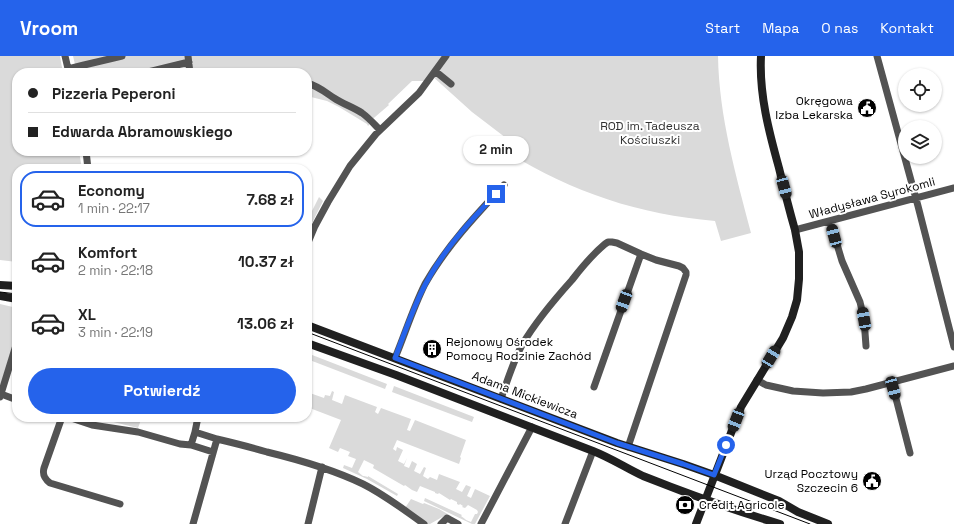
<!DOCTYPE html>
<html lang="pl">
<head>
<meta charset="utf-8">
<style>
  :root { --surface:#fff; --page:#f6f6f6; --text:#222; --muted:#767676; --line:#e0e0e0; --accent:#2563eb }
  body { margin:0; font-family:"Space Grotesk",sans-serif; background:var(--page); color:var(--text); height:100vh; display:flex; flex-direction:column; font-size:15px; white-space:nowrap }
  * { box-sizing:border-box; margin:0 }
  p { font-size:13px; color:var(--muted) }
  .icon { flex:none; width:22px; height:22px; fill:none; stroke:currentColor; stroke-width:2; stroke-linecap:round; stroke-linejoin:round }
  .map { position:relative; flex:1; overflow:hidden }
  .side { position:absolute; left:12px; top:108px; width:300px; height:258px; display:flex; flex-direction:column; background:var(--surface); border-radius:16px; box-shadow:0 1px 3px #0004 }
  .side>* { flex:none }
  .hud { position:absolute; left:12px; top:12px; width:300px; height:88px; border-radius:16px; box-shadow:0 1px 3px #0004; display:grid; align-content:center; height:88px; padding:0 16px; background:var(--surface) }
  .buttons { position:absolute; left:898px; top:12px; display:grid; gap:8px }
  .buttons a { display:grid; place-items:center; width:44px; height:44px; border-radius:50%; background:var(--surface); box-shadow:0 1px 3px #0004; font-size:20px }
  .end { position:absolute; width:18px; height:18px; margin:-9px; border:5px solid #2563eb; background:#fff; box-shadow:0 0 0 2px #fff }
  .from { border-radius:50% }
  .bubble { position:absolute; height:28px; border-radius:14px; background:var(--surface); box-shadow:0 1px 3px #0004; font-size:13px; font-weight:700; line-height:28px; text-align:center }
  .car { position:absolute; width:12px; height:24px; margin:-12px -6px; border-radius:5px; box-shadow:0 0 3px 1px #0007; background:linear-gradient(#222 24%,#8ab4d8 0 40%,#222 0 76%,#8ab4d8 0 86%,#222 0) }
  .hud b { display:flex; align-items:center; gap:14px; height:38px; font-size:15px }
  .hud b+b { border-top:1px solid var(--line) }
  .hud i { width:10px; height:10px; background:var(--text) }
  ul { padding:7px 0 0; list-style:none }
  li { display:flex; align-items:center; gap:12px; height:56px; margin:0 8px 6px; padding:0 8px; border:2px solid transparent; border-radius:16px }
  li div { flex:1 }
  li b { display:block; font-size:15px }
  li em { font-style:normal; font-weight:700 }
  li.current { border-color:var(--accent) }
  li>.icon { width:36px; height:36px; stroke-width:1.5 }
  .primary-button { display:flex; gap:8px; margin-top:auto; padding:8px 16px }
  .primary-button a { flex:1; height:46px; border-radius:24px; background:var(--accent); color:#fff; font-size:16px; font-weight:700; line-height:46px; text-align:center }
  header { display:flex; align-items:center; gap:24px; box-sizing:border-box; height:56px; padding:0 20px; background:var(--accent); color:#fff }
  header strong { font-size:19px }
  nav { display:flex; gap:22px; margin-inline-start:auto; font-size:14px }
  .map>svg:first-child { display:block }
  .green { fill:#dadada }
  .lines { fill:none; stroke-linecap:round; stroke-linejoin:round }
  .street { stroke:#535353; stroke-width:7 }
  .secondary { stroke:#202020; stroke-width:8 }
  .tram { stroke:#000; stroke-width:1 }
  .route { stroke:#2563eb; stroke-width:5 }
  .labels { text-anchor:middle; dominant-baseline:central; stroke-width:4; stroke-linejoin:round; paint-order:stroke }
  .poi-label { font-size:12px; fill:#000; stroke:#fff; text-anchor:end }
  .park-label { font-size:12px; fill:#313131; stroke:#fff }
  .street-label { font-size:12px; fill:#000; stroke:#fff }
</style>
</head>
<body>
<header>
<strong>Vroom</strong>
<nav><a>Start</a><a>Mapa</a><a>O nas</a><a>Kontakt</a></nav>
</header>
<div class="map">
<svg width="954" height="468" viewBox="0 0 954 468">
  <rect width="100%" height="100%" fill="#fff"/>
  <path class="green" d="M0 0H60L63 17H17V95H79L82 113H17V206L0 204Z
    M73 0H718C719 61 736 119 751 177L721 185 715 165C640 159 571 136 507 96L514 88 472 56 431 19 425 25H412L388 48 389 49 368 67 370 68 368 70 367 68 339 51 327 45 307 40V17H77Z
    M319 141 323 145 307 177V165Z
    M0 248 17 252V276L0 331Z
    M307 297 387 328 385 333 307 303Z
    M394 330 474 361 472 366 392 336Z
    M332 335 334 336 332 344 342 348 345 339 377 351 375 356 378 358 381 352 411 363 407 374 410 375 415 364 466 384 460 401 461 402 459 408 397 384 393 393 396 395 397 391 403 394 398 405 404 408 407 402 404 410 409 412 412 405 417 408 414 415 420 418 424 411 426 412 423 420 428 423 430 421 437 424 439 418 460 426 456 433 462 436 466 429 471 431 467 440 471 442 475 433 490 440 475 468H472L424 445 425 442 462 459 461 460 465 463 466 464 471 466 475 458H477L478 456 477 454 468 449 465 452 462 451 463 450 460 448 459 449 457 448V446L451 443 450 444 439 437 438 438 435 437V436L420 430 417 436 412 434 405 429 404 430 373 412 374 409 364 404 358 416 363 420H364L368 421V420L398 438 397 440 367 423 343 412 344 409 352 412 356 403 348 400 350 396 340 392 338 396 329 392 341 364 307 351V336L324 342 325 339 330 340Z
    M93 361H142L138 372Z
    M411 443 423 448 424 447 439 453 451 460H444L430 468H428L405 452Z"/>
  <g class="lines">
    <path class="street" d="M65 0 69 17
      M188 0 190 17
      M877 0 918 150 954 291
      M68 13 84 9
      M435 15 451 28
      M86 17 84 9 122 0
      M144 17 189 6
      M307 27C318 30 325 36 334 42 343 48 353 51 362 57 369 62 374 68 380 74
      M86 95 88 113
      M830 165 842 205 860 246 864 263 866 290
      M795 174 954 132
      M307 189 315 170 328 146 350 110 376 78 419 37 446 0
      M395 302C405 278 413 252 425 228 446 191 475 160 504 129
      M757 324 766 329 793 335 823 337 851 336 866 333 954 310
      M892 327 910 397
      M594 331 641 198
      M1 338 17 344
      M0 341 17 286
      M501 343C507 325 513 306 522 289 536 265 554 244 572 224 582 211 593 198 605 188L608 186H612L617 187 641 198 656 204 679 210 683 212 686 216V219L628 391
      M62 361 44 412C42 419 45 423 50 427L120 448
      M68 361 92 369 138 376 180 388 191 389
      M195 376 191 389 213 396
      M217 383C234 387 250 391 267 396 300 404 332 413 363 428 385 439 404 454 424 468
      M193 468 217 383 195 376 198 361
      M308 468 322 411
      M441 468 447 462 458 468
      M481 468 532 371
      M565 468 593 395"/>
    <path class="secondary" d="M0 229 17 230
      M0 240 17 243
      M307 269 617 387 683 408 714 419 779 445 798 456 828 468
      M307 287 396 319 593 395C611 402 626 412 643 420 688 438 733 454 780 468
      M696 468 741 351 783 282 792 261 797 244 799 223V196L795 174C789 153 784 133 779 112 769 76 759 38 761 0"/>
    <path class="tram" d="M0 236 17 238
      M307 276 810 468"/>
  </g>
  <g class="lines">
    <path class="route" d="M496 138C467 168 439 199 421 237 411 258 403 281 395 302L617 387 683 408 714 419 726 389"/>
  </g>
  <defs>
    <g id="civic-disc" transform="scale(1)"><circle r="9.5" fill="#000" stroke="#fff"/><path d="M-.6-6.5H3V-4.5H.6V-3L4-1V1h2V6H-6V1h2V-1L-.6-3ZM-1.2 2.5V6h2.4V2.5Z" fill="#fff"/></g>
    <g id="building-disc" transform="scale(1)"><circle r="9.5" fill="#000" stroke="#fff"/><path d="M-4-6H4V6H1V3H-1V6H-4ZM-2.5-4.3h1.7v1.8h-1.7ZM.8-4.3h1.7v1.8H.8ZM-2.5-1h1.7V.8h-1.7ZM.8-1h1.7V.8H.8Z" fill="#fff"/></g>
    <g id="bank-disc" transform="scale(1)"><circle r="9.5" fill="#000" stroke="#fff"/><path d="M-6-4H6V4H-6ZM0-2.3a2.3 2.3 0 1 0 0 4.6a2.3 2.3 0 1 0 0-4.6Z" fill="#fff"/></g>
  </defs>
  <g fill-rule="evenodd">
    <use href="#civic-disc" x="867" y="52"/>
    <use href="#building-disc" x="432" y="293"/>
    <use href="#civic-disc" x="872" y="425"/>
    <use href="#bank-disc" x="685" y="449"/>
  </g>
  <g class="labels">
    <g class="poi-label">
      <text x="853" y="45">Okręgowa<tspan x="853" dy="14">Izba Lekarska</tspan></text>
      <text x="446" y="286" text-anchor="start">Rejonowy Ośrodek<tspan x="446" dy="14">Pomocy Rodzinie Zachód</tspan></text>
      <text x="858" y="418">Urząd Pocztowy<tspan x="858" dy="14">Szczecin 6</tspan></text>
      <text x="699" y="449" text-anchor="start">Crédit Agricole</text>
    </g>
    <g class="park-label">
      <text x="650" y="70">ROD im. Tadeusza<tspan x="650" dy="14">Kościuszki</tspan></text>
    </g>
    <g class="street-label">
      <text transform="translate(872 142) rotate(-15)">Władysława Syrokomli</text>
      <text transform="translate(525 339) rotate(21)">Adama Mickiewicza</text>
    </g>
  </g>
</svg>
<div class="buttons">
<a><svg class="icon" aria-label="locate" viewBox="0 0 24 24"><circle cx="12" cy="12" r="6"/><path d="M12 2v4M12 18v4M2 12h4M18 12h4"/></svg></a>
<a><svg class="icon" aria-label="layers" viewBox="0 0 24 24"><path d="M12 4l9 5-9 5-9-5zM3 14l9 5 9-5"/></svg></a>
</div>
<i class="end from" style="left:726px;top:389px"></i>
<i class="end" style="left:496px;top:138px"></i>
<div class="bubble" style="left:463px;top:80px;width:66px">2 min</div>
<i class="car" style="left:784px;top:131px;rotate:165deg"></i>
<i class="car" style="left:834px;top:180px;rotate:345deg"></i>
<i class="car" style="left:624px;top:245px;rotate:200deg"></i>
<i class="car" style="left:864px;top:263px;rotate:350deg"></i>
<i class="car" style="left:771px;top:301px;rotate:31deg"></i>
<i class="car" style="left:893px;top:332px;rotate:165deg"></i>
<i class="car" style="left:736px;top:364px;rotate:201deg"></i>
<div class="hud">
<b><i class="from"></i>Pizzeria Peperoni</b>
<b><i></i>Edwarda Abramowskiego</b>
</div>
<section class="side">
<ul>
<li class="current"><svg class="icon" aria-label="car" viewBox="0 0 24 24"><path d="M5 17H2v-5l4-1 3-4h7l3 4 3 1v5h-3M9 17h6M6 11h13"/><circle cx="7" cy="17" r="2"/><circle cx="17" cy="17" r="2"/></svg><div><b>Economy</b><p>1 min · 22:17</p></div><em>7.68 zł</em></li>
<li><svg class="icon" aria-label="car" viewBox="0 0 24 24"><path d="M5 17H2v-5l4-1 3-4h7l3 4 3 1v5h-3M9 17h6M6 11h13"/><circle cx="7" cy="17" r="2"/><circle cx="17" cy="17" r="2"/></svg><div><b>Komfort</b><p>2 min · 22:18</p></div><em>10.37 zł</em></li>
<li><svg class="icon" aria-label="car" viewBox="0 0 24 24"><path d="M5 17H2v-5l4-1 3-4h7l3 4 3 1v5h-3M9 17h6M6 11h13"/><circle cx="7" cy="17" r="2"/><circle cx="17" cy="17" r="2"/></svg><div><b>XL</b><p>3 min · 22:19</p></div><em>13.06 zł</em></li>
</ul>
<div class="primary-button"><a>Potwierdź</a></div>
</section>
</div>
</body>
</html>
